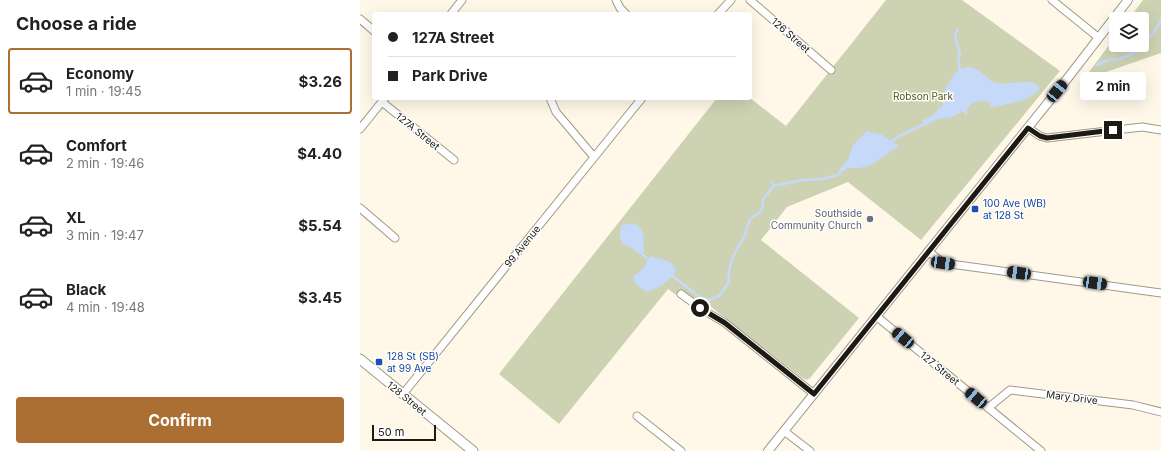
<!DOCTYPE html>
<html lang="en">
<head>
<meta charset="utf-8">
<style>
  :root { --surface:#fff; --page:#f6f6f6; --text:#222; --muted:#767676; --line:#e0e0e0; --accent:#ac6f33 }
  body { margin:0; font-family:Inter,sans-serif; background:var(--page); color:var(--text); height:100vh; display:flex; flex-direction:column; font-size:15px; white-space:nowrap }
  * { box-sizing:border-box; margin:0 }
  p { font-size:13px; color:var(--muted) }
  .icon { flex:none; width:22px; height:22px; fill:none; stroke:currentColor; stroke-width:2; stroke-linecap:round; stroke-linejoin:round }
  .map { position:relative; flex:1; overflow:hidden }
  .panel { display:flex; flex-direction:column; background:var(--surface); width:360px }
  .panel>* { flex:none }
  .banner { position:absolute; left:12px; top:12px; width:380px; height:88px; border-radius:4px; box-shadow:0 4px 16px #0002; display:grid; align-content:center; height:88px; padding:0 16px; background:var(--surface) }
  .tools { position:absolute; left:749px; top:12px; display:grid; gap:8px }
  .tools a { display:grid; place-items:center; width:40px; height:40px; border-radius:4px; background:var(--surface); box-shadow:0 4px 16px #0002; font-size:20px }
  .scale { position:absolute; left:12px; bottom:10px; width:64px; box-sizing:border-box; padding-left:4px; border:2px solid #1d1a13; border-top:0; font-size:11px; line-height:14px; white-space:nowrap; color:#1d1a13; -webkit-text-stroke:3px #fff; paint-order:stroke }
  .end { position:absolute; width:18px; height:18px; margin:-9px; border:5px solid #1d1a13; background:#fff; box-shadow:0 0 0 2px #fff }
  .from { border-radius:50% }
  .bubble { position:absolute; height:28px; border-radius:4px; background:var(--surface); box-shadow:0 4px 16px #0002; font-size:13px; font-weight:700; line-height:28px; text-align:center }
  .car { position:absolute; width:12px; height:24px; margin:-12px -6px; border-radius:5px; box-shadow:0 0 3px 1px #0007; background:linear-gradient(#222 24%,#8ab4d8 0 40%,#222 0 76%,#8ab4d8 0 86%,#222 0) }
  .banner b { display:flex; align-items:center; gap:14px; height:38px; font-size:15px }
  .banner b+b { border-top:1px solid var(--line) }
  .banner i { width:10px; height:10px; background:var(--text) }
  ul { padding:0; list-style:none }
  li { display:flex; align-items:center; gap:12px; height:66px; margin:0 8px 6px; padding:0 8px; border:2px solid transparent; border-radius:4px }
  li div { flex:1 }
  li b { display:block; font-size:15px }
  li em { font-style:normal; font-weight:700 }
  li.selected { border-color:var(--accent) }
  li>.icon { width:36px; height:36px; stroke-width:1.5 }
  h2 { padding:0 16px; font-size:18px; line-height:48px }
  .primary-button { display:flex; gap:8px; margin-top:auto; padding:8px 16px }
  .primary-button a { flex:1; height:46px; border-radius:4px; background:var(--accent); color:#fff; font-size:16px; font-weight:700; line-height:46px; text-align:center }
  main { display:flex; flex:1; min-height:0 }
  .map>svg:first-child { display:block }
  .green { fill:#cdd3b2 }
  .water { fill:#c6d9f8 }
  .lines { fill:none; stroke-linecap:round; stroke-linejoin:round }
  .stream { stroke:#c6d9f8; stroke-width:2.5 }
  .minor-casing { stroke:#a19987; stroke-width:9 }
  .tertiary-casing { stroke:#a19987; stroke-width:10 }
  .secondary-casing { stroke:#a19987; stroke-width:11 }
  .minor { stroke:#fff; stroke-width:7 }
  .tertiary { stroke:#fff; stroke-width:8 }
  .secondary { stroke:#fff; stroke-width:9 }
  .route { stroke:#1d1a13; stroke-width:5 }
  .transit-dot { fill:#1a4fb4; stroke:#fff; stroke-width:1.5 }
  .worship-dot { fill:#6b7280; stroke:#fff; stroke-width:1.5 }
  .labels { text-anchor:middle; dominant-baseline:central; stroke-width:3; stroke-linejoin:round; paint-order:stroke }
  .street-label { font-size:10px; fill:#1d1a13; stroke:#fff }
  .park-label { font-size:10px; fill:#505711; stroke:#fff }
  .transit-label { font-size:10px; fill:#164399; stroke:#fff; text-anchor:start }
  .worship-label { font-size:10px; fill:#5b616d; stroke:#fff; text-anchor:end }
</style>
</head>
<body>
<main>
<section class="panel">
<h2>Choose a ride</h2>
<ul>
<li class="selected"><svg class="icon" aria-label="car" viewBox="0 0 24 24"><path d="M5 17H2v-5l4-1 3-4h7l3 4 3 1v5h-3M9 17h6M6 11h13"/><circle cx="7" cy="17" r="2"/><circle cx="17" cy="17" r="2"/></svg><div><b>Economy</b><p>1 min · 19:45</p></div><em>$3.26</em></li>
<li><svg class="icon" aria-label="car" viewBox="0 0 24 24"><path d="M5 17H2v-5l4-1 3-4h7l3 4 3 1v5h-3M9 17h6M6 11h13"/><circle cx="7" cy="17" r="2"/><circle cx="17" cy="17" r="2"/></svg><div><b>Comfort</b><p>2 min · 19:46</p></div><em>$4.40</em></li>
<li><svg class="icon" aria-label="car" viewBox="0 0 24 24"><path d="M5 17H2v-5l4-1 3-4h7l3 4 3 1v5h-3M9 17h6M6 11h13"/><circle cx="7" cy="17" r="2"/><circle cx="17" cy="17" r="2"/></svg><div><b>XL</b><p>3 min · 19:47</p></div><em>$5.54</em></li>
<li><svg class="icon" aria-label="car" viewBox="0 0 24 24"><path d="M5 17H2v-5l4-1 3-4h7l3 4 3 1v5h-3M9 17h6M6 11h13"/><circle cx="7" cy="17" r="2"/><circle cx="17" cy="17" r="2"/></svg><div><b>Black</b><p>4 min · 19:48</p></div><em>$3.45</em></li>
</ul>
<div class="primary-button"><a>Confirm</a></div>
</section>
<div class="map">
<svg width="801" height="451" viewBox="0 0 801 451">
  <rect width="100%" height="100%" fill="#fff8e9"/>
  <path class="green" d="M526 0H602L700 71 561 240 488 182 427 207 401 240 499 318 450 378 447 380 442 378 342 300 334 308 308 289 199 424 139 374 357 98H390L426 126Z
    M783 0H801V53L723 80 756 36V45H782V19H769Z"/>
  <path class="water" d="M607 67C622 67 626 81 637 83 650 86 672 76 680 88L676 93 664 100 634 107H630V103C624 98 609 102 607 110 607 112 607 114 607 116L603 112 601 111 598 114 592 117 587 118 578 119 566 125 561 120C567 120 574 115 578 110L577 109 582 107 584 100 582 98H579C581 95 584 93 585 90 593 78 591 72 607 67Z
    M507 131 522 135 539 146 511 165 499 168H488L477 175 481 167 488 160 493 145Z
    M273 223C283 228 285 237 283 247L285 251 280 255C275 248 269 248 262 243L259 235 262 225Z
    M291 256C303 261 309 257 316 270 311 281 298 288 287 292L278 286 273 280 274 276 282 270Z"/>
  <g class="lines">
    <path class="stream" d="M598 29 595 36 600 54 598 61 600 70
      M782 44 795 31 801 20
      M737 65 748 60 759 59 772 54 781 45
      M532 141 543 134 565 124
      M414 186 442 180 463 179 480 174
      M280 252 290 261
      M311 275 340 297 347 301 359 296 369 282C367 263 376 251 385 235 387 231 387 224 390 220 393 216 399 213 402 210L403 199 414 186 411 182"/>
    <g class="minor-casing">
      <path id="minor" d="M256 0 260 8 266 14
        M390 0 471 70
        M692 0 739 38
        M91 14 102 0
        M358 14 371 0
        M0 19 14 31
        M190 98 196 112 234 157
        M22 102 94 160
        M668 128 680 136 687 138 782 127 801 130
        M0 129 25 98
        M0 208 35 238
        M568 251 583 263 801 293
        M321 294 340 308 365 323 454 394
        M516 316 681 451
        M43 394 282 98
        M628 408 650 390 773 405 801 412
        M277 416 321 451
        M424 431 450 451"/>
    </g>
    <g class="tertiary-casing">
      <path id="tertiary" d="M408 451 707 79 768 0"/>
    </g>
    <g class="secondary-casing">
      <path id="secondary" d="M0 359 113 451"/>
    </g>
    <use href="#minor" class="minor"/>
    <use href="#tertiary" class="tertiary"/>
    <use href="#secondary" class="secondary"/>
  </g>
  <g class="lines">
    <path class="route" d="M340 308 365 323 454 394 668 128 680 136 687 138 753 130"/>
  </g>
  <g class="transit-dot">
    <rect x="611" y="205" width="8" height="8" rx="2"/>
    <rect x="15" y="358" width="8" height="8" rx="2"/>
  </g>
  <circle class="worship-dot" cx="510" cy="219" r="4"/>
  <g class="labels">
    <g class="street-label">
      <text transform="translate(431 35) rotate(41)">126 Street</text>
      <text transform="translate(58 131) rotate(39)">127A Street</text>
      <text transform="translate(162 246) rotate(-51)">99 Avenue</text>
      <text transform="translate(580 368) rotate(39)">127 Street</text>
      <text transform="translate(712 397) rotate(7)">Mary Drive</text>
      <text transform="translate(47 398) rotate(39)">128 Street</text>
    </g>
    <g class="park-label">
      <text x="563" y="96">Robson Park</text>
    </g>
    <g class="transit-label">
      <text x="623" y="203">100 Ave (WB)<tspan x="623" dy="12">at 128 St</tspan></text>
      <text x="27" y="356">128 St (SB)<tspan x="27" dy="12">at 99 Ave</tspan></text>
    </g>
    <g class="worship-label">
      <text x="502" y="213">Southside<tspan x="502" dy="12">Community Church</tspan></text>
    </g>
  </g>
</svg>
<div class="tools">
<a><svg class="icon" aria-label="layers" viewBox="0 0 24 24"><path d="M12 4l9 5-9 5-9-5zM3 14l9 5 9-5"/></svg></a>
</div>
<div class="scale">50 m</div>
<i class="end from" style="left:340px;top:308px"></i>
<i class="end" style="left:753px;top:130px"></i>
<div class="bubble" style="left:720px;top:72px;width:66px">2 min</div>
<i class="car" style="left:697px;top:91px;rotate:39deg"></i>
<i class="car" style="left:583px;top:263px;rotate:98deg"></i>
<i class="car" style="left:659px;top:273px;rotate:278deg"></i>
<i class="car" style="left:735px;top:283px;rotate:98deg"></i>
<i class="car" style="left:543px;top:338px;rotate:310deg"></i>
<i class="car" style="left:616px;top:398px;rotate:310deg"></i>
<div class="banner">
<b><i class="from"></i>127A Street</b>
<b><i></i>Park Drive</b>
</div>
</div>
</main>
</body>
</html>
